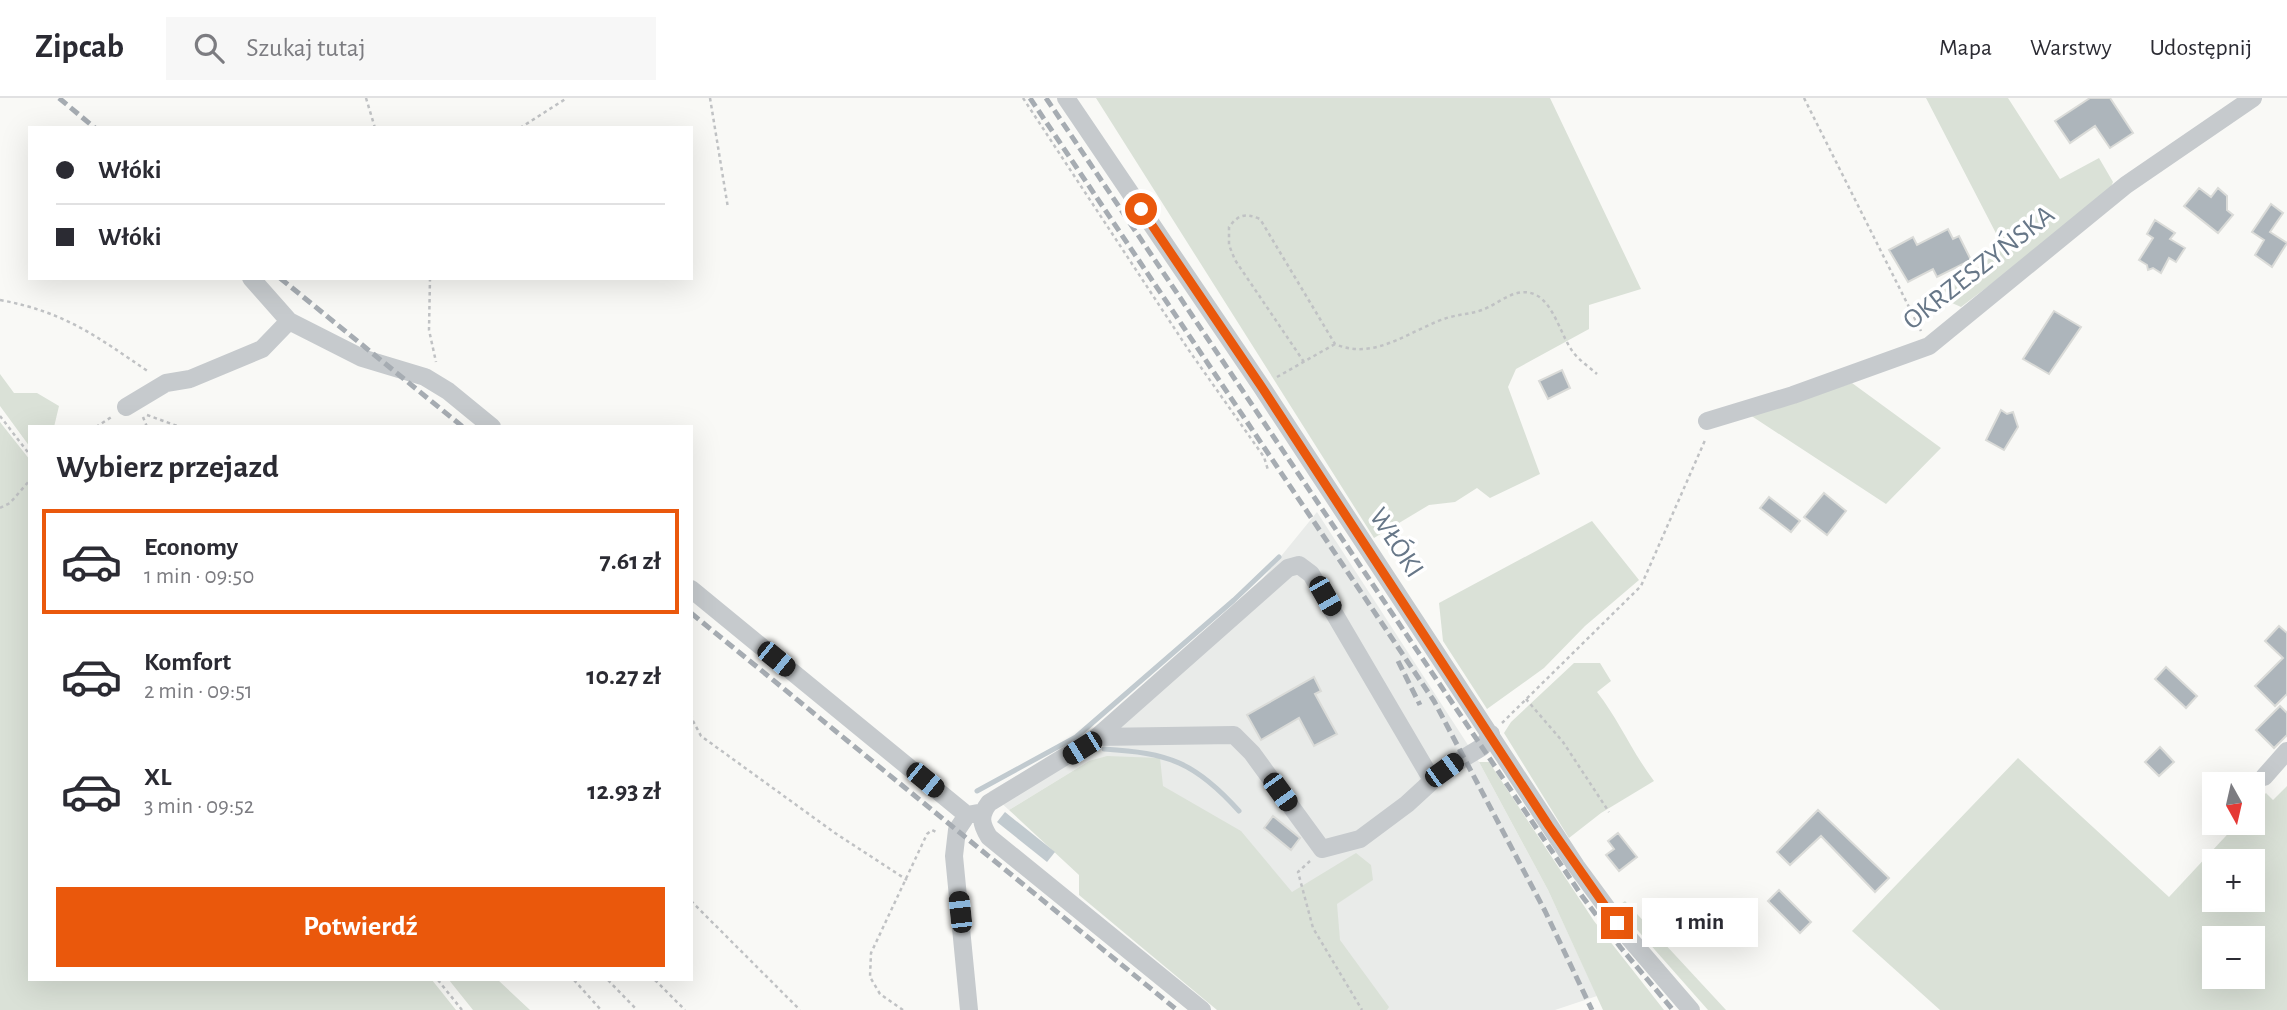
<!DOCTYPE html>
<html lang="pl">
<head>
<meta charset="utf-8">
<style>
  :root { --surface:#fff; --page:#f7f7f7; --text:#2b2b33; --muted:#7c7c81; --line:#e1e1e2; --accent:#ea580c }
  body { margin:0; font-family:"Alegreya Sans",sans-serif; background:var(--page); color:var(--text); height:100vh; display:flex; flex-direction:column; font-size:26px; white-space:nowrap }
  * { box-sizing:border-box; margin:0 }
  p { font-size:23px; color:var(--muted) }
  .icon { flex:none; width:38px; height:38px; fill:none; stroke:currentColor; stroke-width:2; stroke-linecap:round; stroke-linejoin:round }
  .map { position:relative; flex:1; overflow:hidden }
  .panel { position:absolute; left:28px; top:327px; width:665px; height:556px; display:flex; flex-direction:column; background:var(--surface); border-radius:0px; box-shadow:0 7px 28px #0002 }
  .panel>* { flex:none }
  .hud { position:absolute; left:28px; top:28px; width:665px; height:154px; border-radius:0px; box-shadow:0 7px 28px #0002; display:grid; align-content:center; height:154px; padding:0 28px; background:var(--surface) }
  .needle { width:46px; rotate:172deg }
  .tools { position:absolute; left:2202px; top:674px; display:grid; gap:14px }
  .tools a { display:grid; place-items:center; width:63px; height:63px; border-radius:0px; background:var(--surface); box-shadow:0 7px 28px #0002; font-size:35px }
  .end { position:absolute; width:32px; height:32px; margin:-16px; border:9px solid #ea580c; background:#fff; box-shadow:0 0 0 4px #fff }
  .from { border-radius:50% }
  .bubble { position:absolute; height:49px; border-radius:0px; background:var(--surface); box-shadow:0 7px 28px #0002; font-size:23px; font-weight:600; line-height:49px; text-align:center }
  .car { position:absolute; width:21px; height:42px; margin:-21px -10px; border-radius:9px; box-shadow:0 0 5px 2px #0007; background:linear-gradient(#222 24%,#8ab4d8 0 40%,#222 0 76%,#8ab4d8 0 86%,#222 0) }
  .hud b { display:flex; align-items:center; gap:24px; height:66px; font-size:26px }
  .hud b+b { border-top:2px solid var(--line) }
  .hud i { width:18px; height:18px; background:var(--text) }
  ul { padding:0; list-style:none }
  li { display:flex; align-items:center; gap:21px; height:105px; margin:0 14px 10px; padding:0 14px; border:4px solid transparent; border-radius:0px }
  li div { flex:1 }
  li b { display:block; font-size:26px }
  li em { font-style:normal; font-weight:600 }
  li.current { border-color:var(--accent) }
  li>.icon { width:63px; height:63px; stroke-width:1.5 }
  h2 { padding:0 28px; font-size:32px; line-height:84px }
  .primary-button { display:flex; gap:14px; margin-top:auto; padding:14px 28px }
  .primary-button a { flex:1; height:80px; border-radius:0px; background:var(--accent); color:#fff; font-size:28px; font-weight:600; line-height:80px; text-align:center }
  header { display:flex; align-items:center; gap:42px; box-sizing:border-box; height:98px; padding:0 35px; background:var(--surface); border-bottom:2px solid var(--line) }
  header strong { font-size:33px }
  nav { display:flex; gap:38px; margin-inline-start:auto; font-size:24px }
  .search { width:490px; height:63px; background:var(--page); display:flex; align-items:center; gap:18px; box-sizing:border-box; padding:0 24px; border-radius:0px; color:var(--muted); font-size:26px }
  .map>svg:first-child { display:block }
  .built { fill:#e9ebe9 }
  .green { fill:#dae1d7; fill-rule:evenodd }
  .water { fill:#c1cacf }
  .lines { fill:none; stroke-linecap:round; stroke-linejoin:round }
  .stream { stroke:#c1cacf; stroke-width:5 }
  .building { fill:#adb5bb; stroke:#dadbd8; stroke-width:2 }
  .path { stroke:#c0c2c4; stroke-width:2.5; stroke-dasharray:3.5 3.5; stroke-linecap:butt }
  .minor { stroke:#c6cacd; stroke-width:18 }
  .rail { stroke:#a6acb2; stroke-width:5; stroke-dasharray:10 5; stroke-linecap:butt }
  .route { stroke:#ea580c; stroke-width:9 }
  .labels { text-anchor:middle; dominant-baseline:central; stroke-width:7; stroke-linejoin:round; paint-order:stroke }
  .street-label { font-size:28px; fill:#677788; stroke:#fff }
</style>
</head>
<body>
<header>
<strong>Zipcab</strong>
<div class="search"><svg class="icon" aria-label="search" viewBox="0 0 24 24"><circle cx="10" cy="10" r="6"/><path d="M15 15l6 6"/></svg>Szukaj tutaj</div>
<nav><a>Mapa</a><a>Warstwy</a><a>Udostępnij</a></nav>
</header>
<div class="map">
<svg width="2287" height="912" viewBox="0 0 2287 912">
  <rect width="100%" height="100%" fill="#f9f9f6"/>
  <path class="built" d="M1317 414 1479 664 1548 792 1597 898 1555 912H1331L1089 663 1009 712 989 694 1078 642 1109 618 1260 484Z"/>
  <path class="green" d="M1096 0H1550L1641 191 1589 207V231L1516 271 1508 289 1540 376 1490 400 1477 390 1455 404 1429 407 1374 440Z
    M1926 0H2008L2060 81 2099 60 2113 84 2107 98 1961 209 1952 205 1944 191 1986 164 2001 145Z
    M0 276 14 295H37L59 308 54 329H30V349L0 308Z
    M1852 285 1941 350 1886 406 1750 317Z
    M0 324 30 362V882H432L456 912H0Z
    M1592 423 1639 482 1585 528 1544 570 1487 611 1443 543 1439 505Z
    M1574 565H1600L1611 583 1597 594C1619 622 1632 654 1654 683L1601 715 1569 740 1504 635 1511 624Z
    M1107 658 1160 660 1163 688 1241 733 1292 794 1356 755 1371 767 1373 782 1337 806 1340 842 1389 909 1387 912H1217L1079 797V777L1009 712 1089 663Z
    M2018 660 2169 799 2238 725 2252 724V709L2266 695 2273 702 2287 688V912H1940L1852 833ZM2214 763H2252V802H2214ZM2214 840H2252V878H2214Z
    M1479 664H1489L1594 823 1664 912H1603L1548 792Z
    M1625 803 1726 912H1708L1617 809Z
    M449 882H498L530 912H473Z"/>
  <path class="water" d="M1005 714 1055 754 1047 764 997 724Z"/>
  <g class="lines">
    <path class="stream" d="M1104 651C1169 655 1195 664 1239 713
      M977 693 1076 639 1234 502 1279 459"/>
  </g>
  <path class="building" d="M2090 0H2110L2133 35 2110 50 2095 28 2070 45 2055 23Z
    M2199 90 2211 99 2218 90 2227 98V112L2233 117 2218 135 2184 108Z
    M2271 106 2283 115 2270 134 2287 145 2272 169 2255 157 2264 142 2252 134Z
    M2155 122 2175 135 2170 141 2185 150 2176 164 2169 160 2161 175 2153 170 2148 172 2147 167 2139 162 2153 140 2147 136Z
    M1948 131 1953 141 1959 138 1971 162 1937 179 1933 171 1908 184 1889 152 1913 139 1917 147Z
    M2054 213 2081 229 2049 276 2023 261Z
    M1562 272 1570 290 1548 301 1539 283Z
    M2001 312 2007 316 2013 314 2018 329 2004 352 1986 342Z
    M1824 395 1846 413 1827 437 1804 419Z
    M1769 399 1800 423 1791 434 1760 410Z
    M2279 528 2287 535V596L2275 608 2255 588 2283 560 2265 543Z
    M2166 569 2197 598 2186 610 2155 581Z
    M1314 579 1321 593 1315 596 1337 636 1314 648 1299 620 1261 642 1247 617Z
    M2280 608 2287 615V637L2274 650 2256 632Z
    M2160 649 2174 664 2159 678 2145 664Z
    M1818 712 1889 780 1875 794 1821 738 1790 767 1777 754Z
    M1273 718 1300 740 1291 752 1264 730Z
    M1618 735 1637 759 1619 773 1606 757 1614 751 1608 743Z
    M1779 792 1811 824 1800 835 1768 803Z"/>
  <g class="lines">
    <path class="path" d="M366 0 375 30
      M710 0 728 110
      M1023 0 1188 251 1264 359 1268 372
      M1804 0 1921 233
      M520 30 567 0
      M430 180 429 232 436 264
      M0 202C65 214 96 238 149 274
      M1304 264 1235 162 1229 147V129C1239 116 1245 115 1260 121L1335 246C1376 264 1412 230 1450 219 1461 216 1471 216 1482 212 1499 206 1516 187 1536 197 1554 206 1561 238 1573 254 1579 262 1589 269 1597 276
      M1277 279 1335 246
      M147 317 180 329
      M0 318 30 357
      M143 319 147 329
      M96 329 113 318
      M0 410 10 405 30 382
      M1526 601 1563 644 1609 714
      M691 609 692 621 701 638 835 735 907 782
      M1502 625 1641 488 1706 340
      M1310 763 1298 774 1313 830 1362 912
      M691 803 800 912
      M438 882 462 912
      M574 882 601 912
      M608 882 637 912
      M655 882 685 912
      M903 912 880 896 870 879 871 855 927 736 932 732 938 735"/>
    <path class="minor" d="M1066 0 1261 288 1576 768 1629 840 1691 912
      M251 180 289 223 362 260 425 279 448 293 492 329
      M126 309 166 285 190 281 262 251 289 223
      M1707 323 1793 297 1929 248 2126 87 2253 0
      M691 491 967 717
      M1097 639 1234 637 1252 655 1322 751 1360 741 1407 706 1444 672 1482 649 1491 636
      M2264 679 2287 653
      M969 912 954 758 957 732 967 717 978 715
      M1202 912 989 739C981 726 979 718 989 705L1097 639 1288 470 1299 467 1311 476 1432 682"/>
    <path class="rail" d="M59 0 95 30
      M1030 0 1434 603 1545 813 1592 912
      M1046 0 1582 798 1621 850 1673 912
      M280 180 463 329
      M691 515 1177 912
      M1398 563 1420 607"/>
  </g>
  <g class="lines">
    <path class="route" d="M1141 111 1261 288 1549 728 1617 825"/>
  </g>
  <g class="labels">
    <g class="street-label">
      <text transform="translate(1979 170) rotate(-38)">OKRZESZYŃSKA</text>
      <text transform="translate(1396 445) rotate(57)">WŁÓKI</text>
    </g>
  </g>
</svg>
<div class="tools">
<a><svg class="needle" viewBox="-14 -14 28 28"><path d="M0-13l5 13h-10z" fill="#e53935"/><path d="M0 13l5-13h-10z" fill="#7c7c81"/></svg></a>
<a>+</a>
<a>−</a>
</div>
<i class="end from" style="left:1141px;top:111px"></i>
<i class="end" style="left:1617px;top:825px"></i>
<div class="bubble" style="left:1642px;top:800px;width:116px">1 min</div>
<i class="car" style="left:1325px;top:498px;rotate:150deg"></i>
<i class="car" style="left:776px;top:561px;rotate:129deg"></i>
<i class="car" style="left:1082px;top:650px;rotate:238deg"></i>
<i class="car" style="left:1444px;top:672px;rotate:54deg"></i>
<i class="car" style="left:925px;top:682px;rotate:129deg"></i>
<i class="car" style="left:1280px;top:694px;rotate:144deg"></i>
<i class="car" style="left:960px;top:814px;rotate:354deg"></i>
<div class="hud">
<b><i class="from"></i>Włóki</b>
<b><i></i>Włóki</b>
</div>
<section class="panel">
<h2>Wybierz przejazd</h2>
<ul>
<li class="current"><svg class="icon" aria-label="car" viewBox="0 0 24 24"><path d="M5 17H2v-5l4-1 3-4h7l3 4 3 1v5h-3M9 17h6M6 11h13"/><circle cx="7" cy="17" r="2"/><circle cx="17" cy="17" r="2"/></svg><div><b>Economy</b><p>1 min · 09:50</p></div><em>7.61 zł</em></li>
<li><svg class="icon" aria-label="car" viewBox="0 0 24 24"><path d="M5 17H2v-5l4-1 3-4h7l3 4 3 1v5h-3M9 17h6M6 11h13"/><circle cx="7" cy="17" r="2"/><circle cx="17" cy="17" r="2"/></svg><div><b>Komfort</b><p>2 min · 09:51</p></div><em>10.27 zł</em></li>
<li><svg class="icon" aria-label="car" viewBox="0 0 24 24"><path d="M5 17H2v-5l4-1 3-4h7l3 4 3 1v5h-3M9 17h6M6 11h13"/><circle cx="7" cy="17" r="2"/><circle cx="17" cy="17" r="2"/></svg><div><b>XL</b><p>3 min · 09:52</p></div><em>12.93 zł</em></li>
</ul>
<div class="primary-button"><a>Potwierdź</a></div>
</section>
</div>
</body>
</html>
